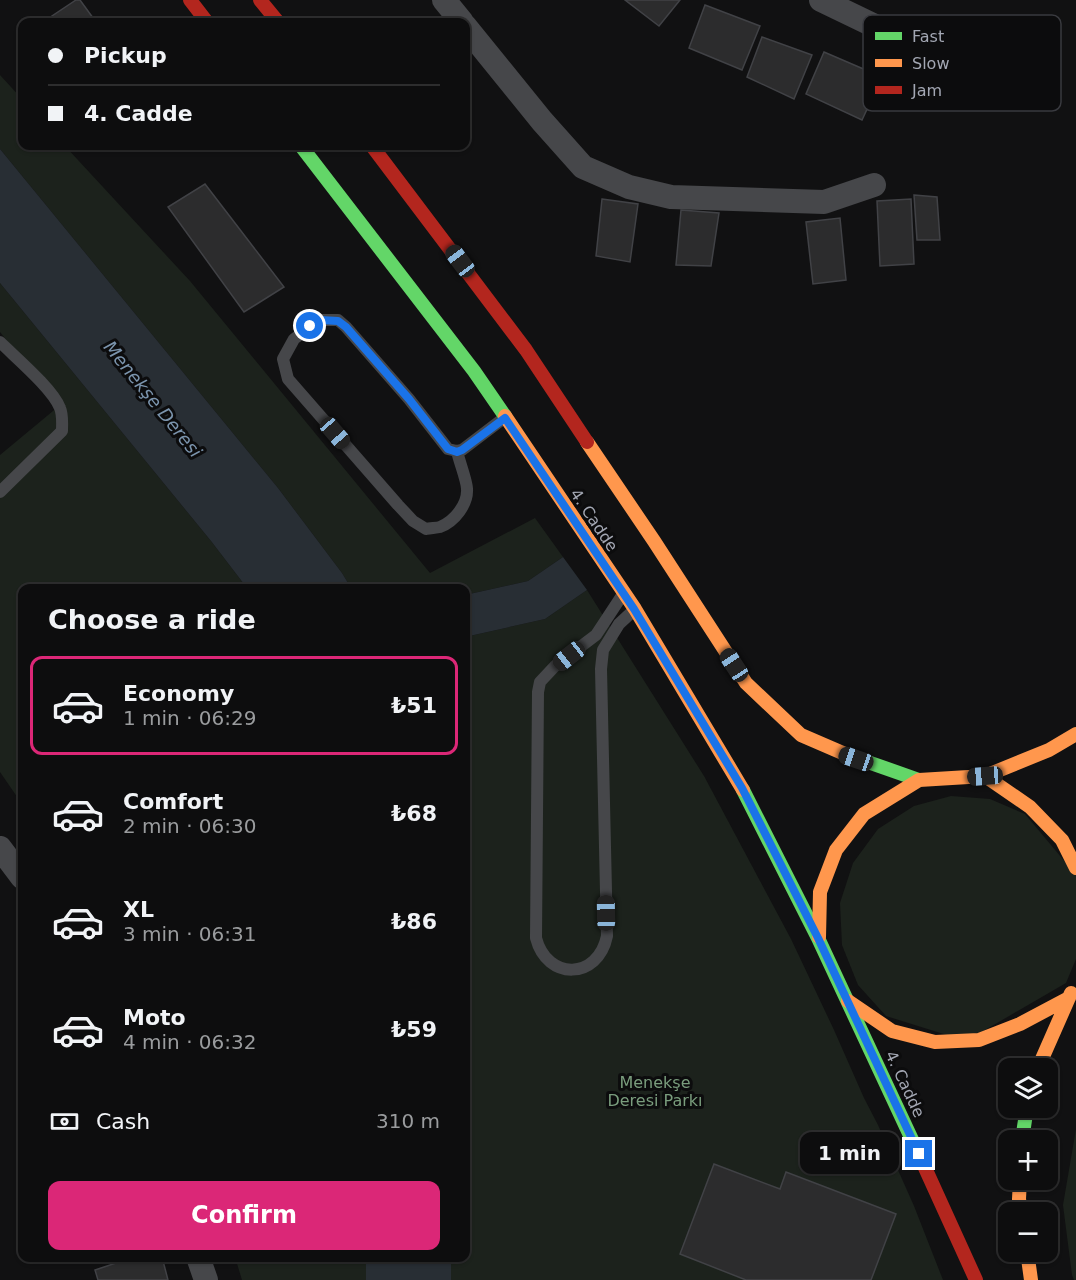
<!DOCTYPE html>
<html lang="en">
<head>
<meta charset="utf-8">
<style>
  :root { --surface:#0d0d0e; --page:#1b1b1c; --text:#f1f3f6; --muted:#9a9c9e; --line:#2d2d2e; --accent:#db2777 }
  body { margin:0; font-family:"DejaVu Sans",sans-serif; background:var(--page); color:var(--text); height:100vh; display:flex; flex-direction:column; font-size:22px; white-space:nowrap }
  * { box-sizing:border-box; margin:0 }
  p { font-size:20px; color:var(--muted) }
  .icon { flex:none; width:33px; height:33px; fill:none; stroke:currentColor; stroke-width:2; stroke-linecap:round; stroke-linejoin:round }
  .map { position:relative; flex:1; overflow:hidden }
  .sheet { position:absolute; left:18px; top:584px; width:452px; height:678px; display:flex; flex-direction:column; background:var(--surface); border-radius:12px; box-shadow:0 2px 4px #0004,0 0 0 2px var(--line) }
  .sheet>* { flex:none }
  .guide { position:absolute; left:18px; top:18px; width:452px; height:132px; border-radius:12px; box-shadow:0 2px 4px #0004,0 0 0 2px var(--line); display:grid; align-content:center; height:132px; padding:0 30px; background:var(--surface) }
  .controls { position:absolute; left:998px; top:1058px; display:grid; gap:12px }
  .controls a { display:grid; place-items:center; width:60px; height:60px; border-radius:12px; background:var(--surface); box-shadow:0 2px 4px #0004,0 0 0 2px var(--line); font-size:30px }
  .end { position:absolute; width:27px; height:27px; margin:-14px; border:8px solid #1a73e8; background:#fff; box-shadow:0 0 0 3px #fff }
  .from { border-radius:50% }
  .bubble { position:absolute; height:42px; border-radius:12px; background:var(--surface); box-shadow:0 2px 4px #0004,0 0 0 2px var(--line); font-size:20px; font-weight:800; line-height:42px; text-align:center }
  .car { position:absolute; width:18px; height:36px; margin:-18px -9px; border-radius:8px; box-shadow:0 0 4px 2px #0007; background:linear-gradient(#222 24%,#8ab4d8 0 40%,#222 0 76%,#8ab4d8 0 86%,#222 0) }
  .guide b { display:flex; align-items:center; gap:21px; height:57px; font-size:22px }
  .guide b+b { border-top:2px solid var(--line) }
  .guide i { width:15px; height:15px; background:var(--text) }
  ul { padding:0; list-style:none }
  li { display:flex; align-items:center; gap:18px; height:99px; margin:0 12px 9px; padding:0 18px; border:3px solid transparent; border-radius:12px }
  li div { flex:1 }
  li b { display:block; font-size:22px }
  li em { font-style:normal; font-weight:800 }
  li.on { border-color:var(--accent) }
  li>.icon { width:54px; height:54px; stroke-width:1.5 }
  h2 { padding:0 30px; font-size:27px; line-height:72px }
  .pay { display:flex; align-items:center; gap:15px; height:66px; padding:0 30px; font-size:22px }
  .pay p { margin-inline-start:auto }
  .action { display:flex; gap:12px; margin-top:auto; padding:12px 30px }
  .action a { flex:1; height:69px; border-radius:12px; background:var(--accent); color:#fff; font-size:24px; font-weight:800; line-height:69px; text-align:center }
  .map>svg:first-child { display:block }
  .green { fill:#1c221c }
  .water { fill:#282e34 }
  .building { fill:#2c2c2d; stroke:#414246; stroke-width:1.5 }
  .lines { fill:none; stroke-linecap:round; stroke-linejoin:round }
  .lane { stroke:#46474a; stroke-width:12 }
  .street { stroke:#46474a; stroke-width:24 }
  .fast { stroke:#63d668; stroke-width:14 }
  .slow { stroke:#ff974d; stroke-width:14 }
  .jam { stroke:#b3261e; stroke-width:14 }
  .route { stroke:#1a73e8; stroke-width:8 }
  .labels { text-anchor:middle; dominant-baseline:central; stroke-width:6; stroke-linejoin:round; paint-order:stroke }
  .street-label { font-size:16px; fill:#a3a7b3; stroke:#0c0c0d }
  .park-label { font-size:16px; fill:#7a9d7d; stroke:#0c0c0d }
  .water-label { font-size:18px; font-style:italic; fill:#7b94ad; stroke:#0c0c0d }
  .key { fill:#0c0c0d; stroke:#393a3f; stroke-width:1.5 }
  .key-label { font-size:16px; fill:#a3a7b3 }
</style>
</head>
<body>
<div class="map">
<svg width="1076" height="1280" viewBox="0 0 1076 1280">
  <rect width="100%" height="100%" fill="#111112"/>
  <path class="green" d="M0 75 22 99V146H65L190 281 430 573 535 518 563 557 528 581 465 595V588H351L342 573 278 488 0 149Z
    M0 283 211 541 247 588H22V804L0 772V455L59 406 0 332Z
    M587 590 704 776 791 939 834 1030 864 1098 878 1125 914 1206 943 1280H451V1257H465V637L545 619Z
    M951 796 990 799 1025 814 1076 875V959L1066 983 966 1041 886 1016 858 985 842 945 840 903 853 863 878 829 914 806Z
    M1076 1129V1280H1074L1072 1275 1063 1205Z
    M235 1257H366V1280H242Z"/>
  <path class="water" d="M0 149 278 488 342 573 351 588H247L211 541 0 283Z
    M563 557 587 590 545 619 465 637V595L528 581Z
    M366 1257H451V1280H366Z"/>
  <path class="building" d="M76 0H80L96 22H43Z
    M625 0H680L659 26Z
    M705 5 760 26 742 70 689 48Z
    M762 37 812 55 794 99 747 77Z
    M824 52 882 77 862 120 806 94Z
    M205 184 284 287 244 312 168 207Z
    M914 195 937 197 940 240H917Z
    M602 199 638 204 630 262 596 256Z
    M911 199 914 264 880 266 877 201Z
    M681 210 719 213 711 266 676 265Z
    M840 218 846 280 813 284 806 222Z
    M714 1164 780 1189 786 1172 896 1214 871 1280H746L680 1254Z
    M134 1257H162L168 1280H98L95 1270Z"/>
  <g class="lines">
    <path class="lane" d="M0 342C15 357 53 389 60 408 63 415 62 423 62 431L0 492
      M457 451C459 461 467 481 467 489 468 504 455 521 440 527 436 528 430 528 426 529L413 521 398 505 288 379 283 359 294 339 320 320H338L346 327 409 399 448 449 457 451 462 450 504 418
      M623 594 596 635 555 666 540 682 538 692 536 938C547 981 598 980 607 936L601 669 603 650 619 624 633 611"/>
    <path class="street" d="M444 0 462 22
      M821 0 904 40
      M465 26 542 121 583 167 629 187 671 197 824 202 874 185
      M0 848 22 877
      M198 1257 206 1280"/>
    <path class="fast" d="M301 146 474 371 505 416
      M845 754 919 780
      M743 790 818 938 921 1159
      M1022 1140 1027 1107"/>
    <path class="slow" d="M505 416 635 609 743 790
      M587 442 654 541 746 683 801 735 845 754
      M985 776 1049 750 1076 734
      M819 937 820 892 836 850 864 814 919 780 985 776 1030 807 1062 840 1076 868
      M848 1001 892 1031 935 1042 979 1040 1020 1024 1069 998
      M1038 1068 1071 993
      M1020 1179 1019 1199 1021 1212
      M1027 1251 1031 1280"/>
    <path class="jam" d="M190 0 207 22
      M260 0 278 22
      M372 146 526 350 587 442
      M921 1159 976 1280"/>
  </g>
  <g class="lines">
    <path class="route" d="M310 326 320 320 338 321 346 327 409 399 448 449 457 452 462 450 505 418 634 609 742 788 818 938 919 1154"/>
  </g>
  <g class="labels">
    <g class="street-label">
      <text transform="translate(594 520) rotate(56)">4. Cadde</text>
      <text transform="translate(905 1084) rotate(65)">4. Cadde</text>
    </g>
    <g class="park-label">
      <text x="655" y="1082">Menekşe<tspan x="655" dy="18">Deresi Parkı</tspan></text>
    </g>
    <g class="water-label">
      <text transform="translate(153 399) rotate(51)">Menekşe Deresi</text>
    </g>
  </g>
  <rect x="863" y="15" width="198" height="96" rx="9" class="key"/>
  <rect x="875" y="32" width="27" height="8" fill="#63d668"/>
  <rect x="875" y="59" width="27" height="8" fill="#ff974d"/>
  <rect x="875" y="86" width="27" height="8" fill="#b3261e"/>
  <g class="key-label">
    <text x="912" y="42">Fast</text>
    <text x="912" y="69">Slow</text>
    <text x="912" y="96">Jam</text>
  </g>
</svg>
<div class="controls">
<a><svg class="icon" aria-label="layers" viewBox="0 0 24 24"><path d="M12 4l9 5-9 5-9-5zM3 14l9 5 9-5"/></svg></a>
<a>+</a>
<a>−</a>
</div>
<i class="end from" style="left:310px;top:326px"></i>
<i class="end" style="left:919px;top:1154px"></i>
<div class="bubble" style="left:800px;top:1132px;width:99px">1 min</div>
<i class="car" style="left:460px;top:261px;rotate:323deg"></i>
<i class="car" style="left:335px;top:433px;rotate:139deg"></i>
<i class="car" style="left:569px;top:656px;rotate:232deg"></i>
<i class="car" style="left:734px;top:665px;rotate:327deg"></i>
<i class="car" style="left:856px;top:759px;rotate:289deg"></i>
<i class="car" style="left:985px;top:776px;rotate:266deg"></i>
<i class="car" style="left:606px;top:913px;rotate:359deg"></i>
<div class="guide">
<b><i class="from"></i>Pickup</b>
<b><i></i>4. Cadde</b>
</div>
<section class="sheet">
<h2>Choose a ride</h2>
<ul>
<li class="on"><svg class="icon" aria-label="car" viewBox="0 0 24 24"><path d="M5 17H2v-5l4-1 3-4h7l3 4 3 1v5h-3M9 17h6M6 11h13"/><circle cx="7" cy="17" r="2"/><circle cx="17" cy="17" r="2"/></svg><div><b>Economy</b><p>1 min · 06:29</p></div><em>₺51</em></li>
<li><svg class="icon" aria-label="car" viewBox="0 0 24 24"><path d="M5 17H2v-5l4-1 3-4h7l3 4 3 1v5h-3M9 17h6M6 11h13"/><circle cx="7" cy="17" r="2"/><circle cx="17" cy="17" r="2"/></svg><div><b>Comfort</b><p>2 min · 06:30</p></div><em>₺68</em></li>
<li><svg class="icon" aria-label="car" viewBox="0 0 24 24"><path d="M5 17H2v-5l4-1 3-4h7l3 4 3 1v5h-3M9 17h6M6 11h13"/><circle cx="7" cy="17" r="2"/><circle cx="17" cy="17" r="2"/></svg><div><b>XL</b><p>3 min · 06:31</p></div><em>₺86</em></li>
<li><svg class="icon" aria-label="car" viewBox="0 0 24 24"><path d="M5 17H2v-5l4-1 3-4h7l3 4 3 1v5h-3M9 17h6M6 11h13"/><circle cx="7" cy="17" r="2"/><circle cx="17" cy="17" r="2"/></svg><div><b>Moto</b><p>4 min · 06:32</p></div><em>₺59</em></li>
</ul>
<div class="pay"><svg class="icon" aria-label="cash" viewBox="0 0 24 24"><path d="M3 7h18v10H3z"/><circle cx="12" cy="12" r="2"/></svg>Cash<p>310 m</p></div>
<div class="action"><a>Confirm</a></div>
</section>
</div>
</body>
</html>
